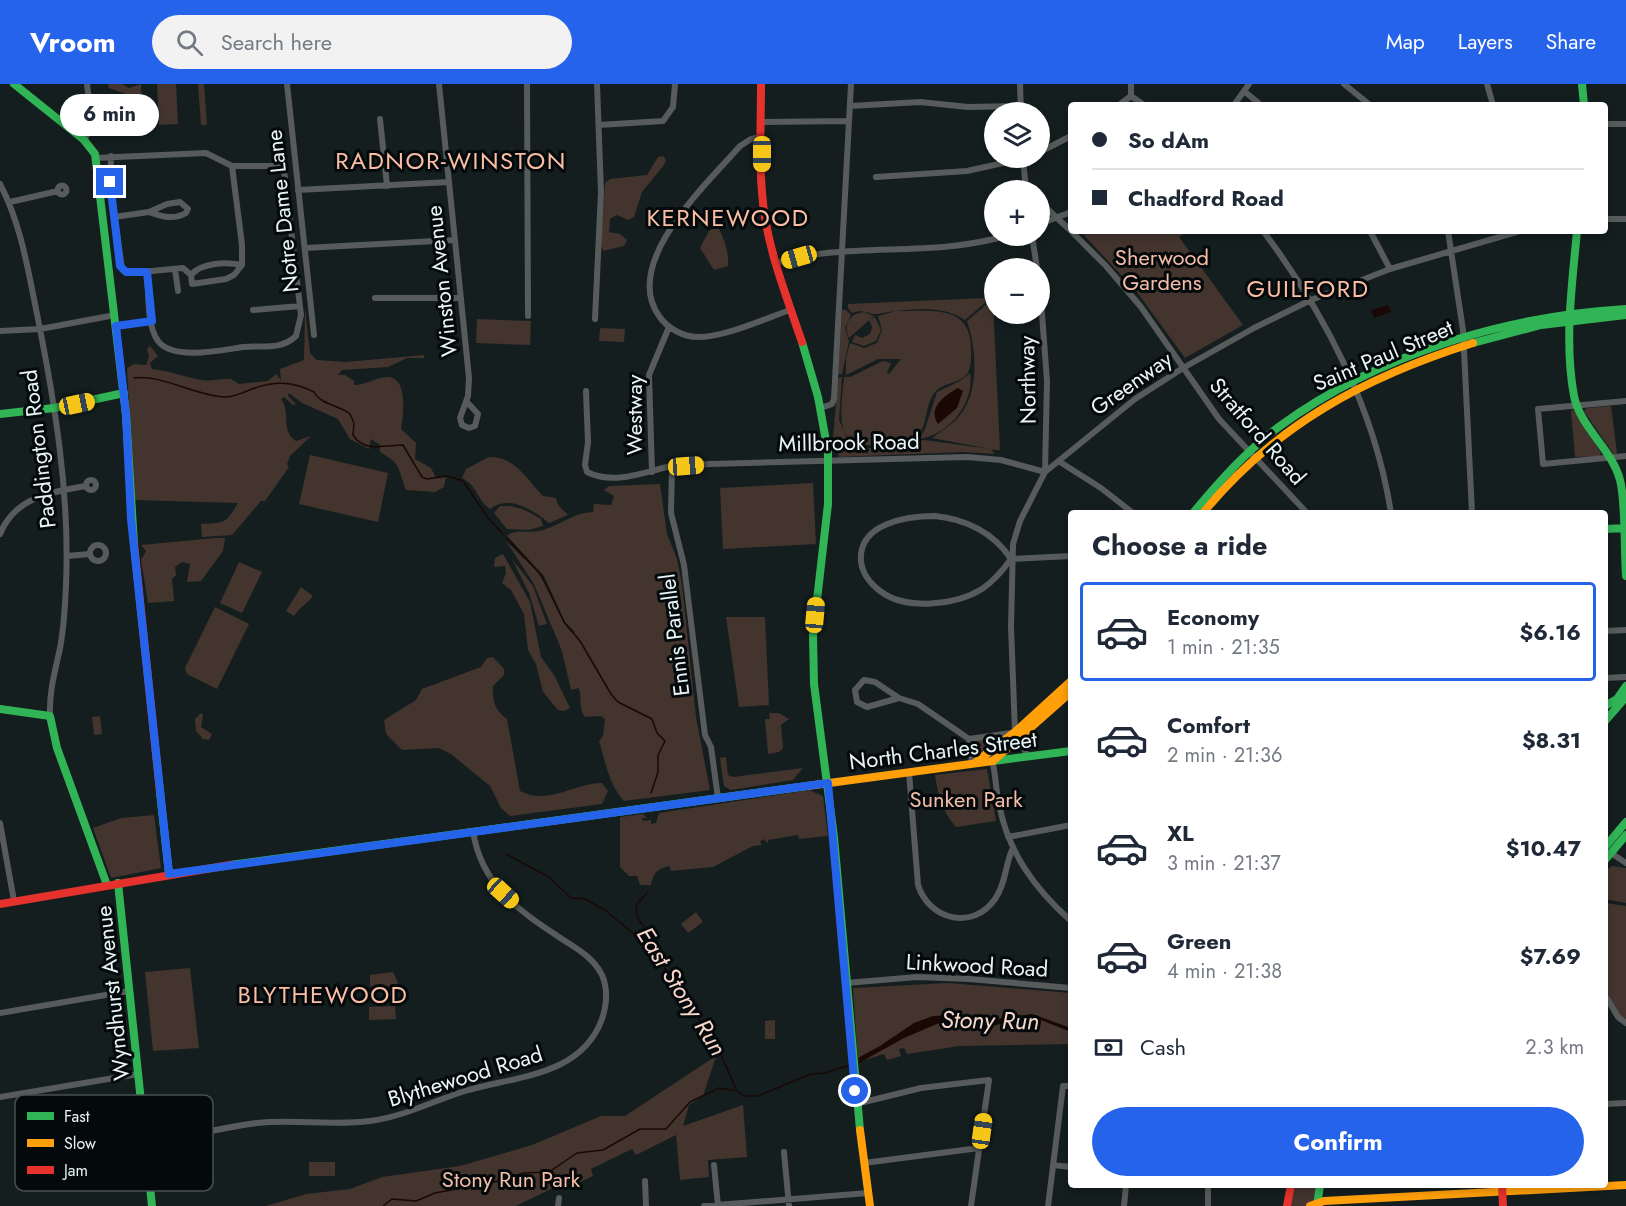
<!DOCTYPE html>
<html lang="en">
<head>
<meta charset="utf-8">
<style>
  :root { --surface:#fff; --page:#f2f2f3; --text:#1f2937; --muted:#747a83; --line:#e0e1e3; --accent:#2563eb }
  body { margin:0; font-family:Jost,sans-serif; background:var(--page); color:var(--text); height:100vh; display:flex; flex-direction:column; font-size:22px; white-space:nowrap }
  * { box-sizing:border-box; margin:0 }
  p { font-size:20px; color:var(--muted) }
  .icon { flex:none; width:33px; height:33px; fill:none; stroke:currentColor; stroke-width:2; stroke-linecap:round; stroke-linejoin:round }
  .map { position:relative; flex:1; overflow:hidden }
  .drawer { position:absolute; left:1068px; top:426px; width:540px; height:678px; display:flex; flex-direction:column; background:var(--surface); border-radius:6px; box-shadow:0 3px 9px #0003 }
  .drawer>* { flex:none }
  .banner { position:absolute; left:1068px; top:18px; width:540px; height:132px; border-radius:6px; box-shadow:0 3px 9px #0003; display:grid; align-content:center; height:132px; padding:0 24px; background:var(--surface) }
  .buttons { position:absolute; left:984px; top:18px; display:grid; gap:12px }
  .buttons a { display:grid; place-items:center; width:66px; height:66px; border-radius:50%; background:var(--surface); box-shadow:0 3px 9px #0003; font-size:30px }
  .end { position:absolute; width:27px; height:27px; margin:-14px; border:8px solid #2563eb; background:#fff; box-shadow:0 0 0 3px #fff }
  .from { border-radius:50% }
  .bubble { position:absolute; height:42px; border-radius:21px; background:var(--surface); box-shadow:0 3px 9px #0003; font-size:20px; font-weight:700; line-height:42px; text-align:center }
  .car { position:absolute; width:18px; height:36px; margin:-18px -9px; border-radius:8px; box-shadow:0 0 4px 2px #0007; background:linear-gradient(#f5c518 24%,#345 0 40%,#f5c518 0 76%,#345 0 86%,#f5c518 0) }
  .banner b { display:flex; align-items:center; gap:21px; height:57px; font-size:22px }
  .banner b+b { border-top:2px solid var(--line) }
  .banner i { width:15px; height:15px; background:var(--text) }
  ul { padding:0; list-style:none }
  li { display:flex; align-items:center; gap:18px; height:99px; margin:0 12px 9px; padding:0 12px; border:3px solid transparent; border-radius:6px }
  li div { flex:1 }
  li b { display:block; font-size:22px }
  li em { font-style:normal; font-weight:700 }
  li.on { border-color:var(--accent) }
  li>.icon { width:54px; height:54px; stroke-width:1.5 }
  h2 { padding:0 24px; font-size:27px; line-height:72px }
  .pay { display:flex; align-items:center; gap:15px; height:66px; padding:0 24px; font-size:22px }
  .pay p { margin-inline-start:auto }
  .primary-button { display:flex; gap:12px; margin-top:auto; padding:12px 24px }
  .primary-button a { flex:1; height:69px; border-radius:36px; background:var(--accent); color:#fff; font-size:24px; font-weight:700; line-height:69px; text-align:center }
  header { display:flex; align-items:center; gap:36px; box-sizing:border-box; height:84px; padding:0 30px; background:var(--accent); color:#fff }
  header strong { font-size:28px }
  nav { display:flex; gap:33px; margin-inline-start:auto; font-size:21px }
  .search { width:420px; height:54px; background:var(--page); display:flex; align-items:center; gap:15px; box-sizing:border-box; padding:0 21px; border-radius:33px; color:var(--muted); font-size:22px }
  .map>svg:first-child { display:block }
  .green { fill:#43342e }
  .water { fill:#190804 }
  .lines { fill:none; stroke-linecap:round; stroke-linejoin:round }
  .stream { stroke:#190804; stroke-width:1.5 }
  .street { stroke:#575b5c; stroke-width:6 }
  .fast { stroke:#30b455; stroke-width:8 }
  .slow { stroke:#ff9f0a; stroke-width:8 }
  .jam { stroke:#e5322d; stroke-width:8 }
  .route { stroke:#2563eb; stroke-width:8 }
  .labels { text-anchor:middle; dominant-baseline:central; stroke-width:6; stroke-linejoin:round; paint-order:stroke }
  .street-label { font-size:22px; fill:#e8f4f5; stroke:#040a0b }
  .park-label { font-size:22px; fill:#f5bda8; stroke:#040a0b }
  .neighbourhood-label { font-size:24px; letter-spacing:1.5px; fill:#fcbda5; stroke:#040a0b }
  .water-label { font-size:24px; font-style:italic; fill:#f9d7ca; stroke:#040a0b }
  .key { fill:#040a0b; stroke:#485051; stroke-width:1.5 }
  .key-label { font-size:16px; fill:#e8f4f5 }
</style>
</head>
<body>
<header>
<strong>Vroom</strong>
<div class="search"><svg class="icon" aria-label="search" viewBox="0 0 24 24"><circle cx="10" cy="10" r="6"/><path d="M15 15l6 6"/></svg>Search here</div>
<nav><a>Map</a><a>Layers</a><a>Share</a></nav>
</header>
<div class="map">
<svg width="1626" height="1122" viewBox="0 0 1626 1122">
  <rect width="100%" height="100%" fill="#141e1f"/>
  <path class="green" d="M108 0H122L129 4 141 0 143 42 139 50 100 52 101 47 126 46 129 31 122 28 126 10 109 4Z
    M157 0H176L178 40 159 41Z
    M198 0H204L207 41H201Z
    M663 72 666 76 664 81 642 108 634 133 628 136 617 131 610 135 609 148 620 150 627 156 624 162 603 167 601 159 605 99 610 95 647 91 658 73Z
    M715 144 719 145C725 156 729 170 728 182L714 186 700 164 709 147Z
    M1080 147H1187L1179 153 1243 241 1185 274 1137 208Z
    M987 214V217L965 236C940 220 907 225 878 230 869 231 865 224 852 229L848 224V220Z
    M988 219H993L1000 366H996L932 354C943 346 955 339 963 327 979 304 976 262 967 237Z
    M305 224 310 269 317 276 346 278 424 271V274H407L388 283 342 286 338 291H345L354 297V301C365 301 375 294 386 293 409 291 403 332 401 345L416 359 415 375 431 384 436 394 446 393 444 403 435 408 406 406C397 382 402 381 380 368V361L371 355 369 365 350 355 338 335 302 319 289 309 288 312 296 320 293 321 284 313 281 315C291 328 280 347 296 357L311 352 290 372 287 380 289 383 265 417H261L232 451 202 453 201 440C226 439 226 439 238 419L134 416 127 284 134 280 146 281 149 273 147 265 150 262 158 272 150 279 152 285C170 287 184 293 202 296 212 298 221 294 231 295L239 300 268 297 276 290 281 296 280 285 304 276Z
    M842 226H846L851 231 845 244 849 257 842 290H838Z
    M896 227C927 228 970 219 971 263 971 272 972 282 967 290 959 300 944 298 935 308 924 321 929 341 916 354 906 358 894 359 883 360 831 368 841 329 844 293H850L883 277 891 279 887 289 889 290 901 275H878L846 291V274L850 259 864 264 877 259 882 246 878 232Z
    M864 228 874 232 849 254C843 241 849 230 864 228Z
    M875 233 881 246 876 257 864 262 852 258 855 251 862 254 870 250 872 243 869 236Z
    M477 235 531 237 530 261 476 259Z
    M600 244 625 245 624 258 599 257Z
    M970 289C975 319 949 351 919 355L925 345 937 308 960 297Z
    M842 293 839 336 848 356 836 368 832 367 838 294Z
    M1611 322 1617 369 1614 371 1584 327 1587 324Z
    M1573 325 1601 369 1600 372 1575 373 1571 327Z
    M924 356 991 365 995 370 963 368 839 373 838 369 849 357 869 364Z
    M310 371 388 389 378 438 299 420Z
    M489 373C515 372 527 396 543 412L556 414 558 421 568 431 549 439C533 426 509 410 490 425 477 416 477 401 462 394L466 385Z
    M813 399 816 460 723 465 720 404Z
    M660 400 667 450 677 475 682 500 696 633 710 706 624 717C608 699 606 679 599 657L603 652 605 635 601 632 585 633C578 624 582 614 579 604L571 606 562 567 534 500 506 457 536 486 547 502 564 539 573 550 575 548 565 538 544 492 507 452C515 445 529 449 539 447 558 443 574 428 593 428L594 420 611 421 614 412 604 406 609 402Z
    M500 422C516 421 528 427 541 435L543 442 529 446 507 445 494 429Z
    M215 454H225L223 467 201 497 187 498 190 480 182 478 175 483 176 491 172 495 174 517 148 519 141 476 146 467 141 461Z
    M503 470 530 518 541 573 554 591 570 624 564 627 558 626 543 608 536 580 528 566 524 530 511 506 502 499 506 489 505 482 494 483 495 474Z
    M512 475 533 502 547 540 539 542 529 509Z
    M239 478 262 488 242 529 220 519Z
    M301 503 313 512C307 520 299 524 294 532L286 527Z
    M215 523 249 540 217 605 187 590 185 584Z
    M726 533H765L769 621 739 623Z
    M493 573 504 585V591L493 602C492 616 495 627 507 635L520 707C548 722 574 699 602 699L608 707 602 720 510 732 501 724 490 702 451 670 439 664 402 666 386 650 384 636 416 616 422 605 481 583 487 574Z
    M201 629 203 631 201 643 212 650 209 656 203 655 196 647 195 635Z
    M769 629H779L789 635 781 641 783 664 779 668 768 670 765 635H770Z
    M100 632 102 650 94 651 92 633Z
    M1001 653 985 668 974 673 973 656Z
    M726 673 728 691 733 693 803 684 793 696 731 706 724 702 720 674Z
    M987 685 996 737 956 743C942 727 938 711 935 691Z
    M809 706 823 712 828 752 799 755 798 751 768 756V759L763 755 760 758 762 761 753 762 713 783 671 787 669 782C657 785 653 789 651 801H640L637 792H629L620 783V733L643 730 647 734H642L643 737 651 736V740L656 739 659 729Z
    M154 731 161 784 111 794 93 744 121 734Z
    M1612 782 1626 784V819L1605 815V787Z
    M1605 819 1626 822V936C1595 915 1605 853 1605 819Z
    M696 828 703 838 688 849 681 840Z
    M190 884 199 964 153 967 145 888Z
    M393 888 398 899 395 902 373 904 370 902V891Z
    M948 899 1071 909V960L959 962 907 970 904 964 899 965 901 972 887 976 884 970 858 978 853 904Z
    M395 922 396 935 369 936V923Z
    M775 936V955H765V937Z
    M716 972 703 1012 689 1021 683 1042 743 1021 747 1073 708 1076 709 1093 680 1096 676 1051 636 1071 632 1065 591 1085 593 1092 561 1107V1100L516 1122H266L306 1110 350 1105 382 1093 460 1082 532 1061 601 1032H625Z
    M309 1078H335V1092H309Z
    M1295 1101H1318L1314 1122H1291Z"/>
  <path class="water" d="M1388 221 1391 228 1374 234 1371 226Z
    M958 304 963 307 957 324 938 340C927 324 945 311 958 304Z
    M1032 930 1071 944V948L1036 934 1026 933 989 943 953 935 944 937 904 954 859 979 858 974 880 962 914 939 933 932 951 931 981 937Z"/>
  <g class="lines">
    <path class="stream" d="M134 294C161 290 196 312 225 313 234 313 239 310 247 307 271 297 291 296 314 308 321 321 339 321 350 330L354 339 353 351C364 369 386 361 403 361L422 393 427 395 447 392 463 397 488 434 503 450
      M507 454 541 491 564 538 580 557 611 610 618 618 652 635 657 649 665 657 658 671V688L651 709
      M506 770 549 793 571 814 585 815 605 826 653 866
      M647 809 637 820C633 836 646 842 652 854 656 861 656 870 660 877L718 964 736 1005
      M383 1122 392 1115 416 1117 435 1109 499 1097 523 1089 549 1088 577 1069 603 1066 640 1045H666L690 1018 719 1004 737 1007 744 1012H758L811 990 825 989 850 981"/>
    <path class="street" d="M287 0 314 251
      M439 0 469 294 468 312 460 334 462 341 469 344 475 342 478 330 467 318
      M527 0 528 232
      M1020 0 1021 28
      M1131 0V12
      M1344 0 1370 21
      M1487 0 1493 21
      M1244 7 1261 21
      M1131 12 1144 21
      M1119 21 1131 12
      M1234 21 1249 0
      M850 22 920 18 968 23 1020 22
      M380 35 387 102
      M761 38 849 37
      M1605 40H1626
      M599 41 663 37 673 23 675 0
      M761 53 751 55 740 62C708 99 621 178 659 232 667 244 683 253 698 253 725 253 764 235 790 226
      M84 56 92 43 87 0
      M1040 68 1071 52
      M111 72 110 98 122 185 131 189 183 184 191 191 192 200 226 195 234 191 242 181V161L232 82
      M95 74 206 69 232 82
      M1023 74 1026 106
      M876 93 967 87 1026 74
      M0 100C21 140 28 186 37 230 55 319 70 411 66 501 65 524 64 547 59 569 54 591 49 610 50 632
      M57.5 106a4.5 4.5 0 1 1 9 0a4.5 4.5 0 1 1-9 0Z
      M298 106 449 98
      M10 118 58 107
      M180 118 188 125 186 129C174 136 162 133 149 128L167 120Z
      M1040 118 1071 147
      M114 133 149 128
      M1605 135H1626
      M1040 140 1071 128
      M1071 147 1106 182 1141 223 1219 335 1307 429
      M1263 147C1325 229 1375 326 1391 429
      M1370 147 1390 185
      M1448 147 1463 246 1472 429
      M1032 152 1037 184
      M305 164 454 156
      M776 179C847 157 929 174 1006 152
      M175 185 178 207
      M147 188C149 207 146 240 158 257 173 277 222 266 243 263 262 261 280 267 296 252L301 231 284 86 278 82H232
      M191 191C202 178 227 178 242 181
      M1040 203 1047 297 1045 388
      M375 214H461
      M253 226 300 222
      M595 235 601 108 597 0
      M116 242 152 237
      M0 247 40 245 115 231
      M586 307 588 358 585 381 587 388C612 401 642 389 667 383 681 380 696 381 710 380L967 373 1001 376 1045 388
      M1626 317 1538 325 1543 380 1626 372
      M821 324 832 320 834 315 851 0
      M1060 378 1101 404 1133 429
      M672 383 671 429 684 481 705 651 711 663 718 714
      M652 388 649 291 669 243
      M86 401a5 5 0 1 1 10 0a5 5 0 1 1-10 0Z
      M935 432C966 435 994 449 1011 475 1003 486 994 497 982 505 956 521 906 527 880 507 871 500 862 489 861 477 858 439 908 432 935 432Z
      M0 450C15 413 51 408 86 402
      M90 469a8 8 0 1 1 16 0a8 8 0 1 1-16 0Z
      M67 472 90 470
      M1011 475 1071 472
      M1605 547 1626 546
      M1605 594 1625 593
      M899 614 867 623 857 618 855 606 864 596 875 598 899 614 918 620 969 655 1011 649
      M969 655 972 679
      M990 669C996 685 995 703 999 720 1008 768 1034 804 1071 837
      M1027 673 1023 660 1015 648 1011 543 1013 460 1020 437 1045 388 1135 315 1183 284 1254 244 1311 216 1390 185 1520 147
      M909 688 918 801C929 836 973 847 995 815 1006 799 1005 782 1012 766
      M0 739 14 817
      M1008 753 1071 741
      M1611 769 1626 779
      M846 899 917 893 969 895 1071 904
      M1605 911 1618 933 1626 939
      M0 929 129 907
      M0 1013 138 990
      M856 1020 921 1004 989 996 971 1122
      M1605 1020 1626 1019
      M145 1059C183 1054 219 1044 257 1039 294 1035 332 1042 370 1037 403 1033 433 1017 465 1007 514 992 581 993 602 935 607 920 608 905 602 891 593 873 577 865 562 855 519 827 481 801 473 747
      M784 1068 789 1122
      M864 1079 979 1064
      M714 1081 718 1122
      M1053 1081 1071 1083
      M47 1090 146 1072
      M645 1097 646 1122
      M558 1122 559 1114
      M704 1122 868 1109
      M1048 1122 1063 1002H1071
      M1124 1122 1126 1101
      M1208 1122V1101"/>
    <path class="fast" d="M14 0 84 56 95 70 126 331 134 460
      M1582 0 1584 21
      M1577 147C1572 201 1564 258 1574 312 1580 343 1612 365 1620 396 1626 419 1624 466 1626 492
      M802 258 818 313 828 368V420L813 551 814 600 834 753 860 1046
      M1473 259 1541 241 1626 231
      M0 330 54 324 124 309
      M1193 429C1219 398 1247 366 1280 342 1379 270 1505 232 1626 225
      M1605 445 1626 444
      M1605 622 1617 615 1626 602
      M0 625 50 632 57 664 107 801
      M1605 637 1626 613
      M993 677 1071 667
      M160 708 169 790
      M1605 763 1626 738
      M1605 776 1626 751
      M230 781 807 702
      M118 799 152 1122
      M1317 1122 1320 1101"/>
    <path class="slow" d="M1203 429C1275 341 1365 293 1473 259
      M977 677 1015 648 1071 597
      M807 702 993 677 1071 608
      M860 1046 870 1122
      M1310 1122 1324 1117 1626 1101"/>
    <path class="jam" d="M761 0C761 45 758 90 765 134 772 176 788 217 802 258
      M134 460 160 708
      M0 820 230 781
      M1502 1101 1503 1122
      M1287 1122 1291 1101"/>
  </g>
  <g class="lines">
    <path class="route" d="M110 98 120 182 126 188H147L152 237 116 242 126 331 131 435 169 790 828 699 855 1007"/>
  </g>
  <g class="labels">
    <g class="street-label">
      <text transform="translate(282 127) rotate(-96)">Notre Dame Lane</text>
      <text transform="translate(441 197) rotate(-96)">Winston Avenue</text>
      <text transform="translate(1383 271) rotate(-23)">Saint Paul Street</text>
      <text transform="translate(1027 296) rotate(-91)">Northway</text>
      <text transform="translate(1131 299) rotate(-35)">Greenway</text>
      <text transform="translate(634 331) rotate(-90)">Westway</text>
      <text transform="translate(1258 347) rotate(49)">Stratford Road</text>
      <text transform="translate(849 358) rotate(-1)">Millbrook Road</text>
      <text transform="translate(38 365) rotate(-97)">Paddington Road</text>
      <text transform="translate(674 551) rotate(-97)">Ennis Parallel</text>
      <text transform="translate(943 666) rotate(-7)">North Charles Street</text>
      <text transform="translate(977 881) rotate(3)">Linkwood Road</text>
      <text transform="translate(112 909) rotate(-96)">Wyndhurst Avenue</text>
      <text transform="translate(465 992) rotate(-17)">Blythewood Road</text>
    </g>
    <g class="park-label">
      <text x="1162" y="173">Sherwood<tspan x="1162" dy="25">Gardens</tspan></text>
      <text x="966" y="715">Sunken Park</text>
      <text x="511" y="1095">Stony Run Park</text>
    </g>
    <g class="neighbourhood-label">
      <text x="451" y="76">RADNOR-WINSTON</text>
      <text x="728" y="133">KERNEWOOD</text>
      <text x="1308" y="204">GUILFORD</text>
      <text x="323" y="910">BLYTHEWOOD</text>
    </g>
    <g class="water-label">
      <text transform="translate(682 907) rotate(58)">East Stony Run</text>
      <text transform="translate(990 936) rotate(1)">Stony Run</text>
    </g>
  </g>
  <rect x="15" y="1011" width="198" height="96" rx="9" class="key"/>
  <rect x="27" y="1028" width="27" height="8" fill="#30b455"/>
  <rect x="27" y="1055" width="27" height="8" fill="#ff9f0a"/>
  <rect x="27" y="1082" width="27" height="8" fill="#e5322d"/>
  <g class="key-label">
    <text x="64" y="1038">Fast</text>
    <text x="64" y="1065">Slow</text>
    <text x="64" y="1092">Jam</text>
  </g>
</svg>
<div class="buttons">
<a><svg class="icon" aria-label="layers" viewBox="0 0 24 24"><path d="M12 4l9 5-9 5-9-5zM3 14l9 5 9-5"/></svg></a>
<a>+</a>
<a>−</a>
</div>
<i class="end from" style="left:855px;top:1007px"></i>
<i class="end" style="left:110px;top:98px"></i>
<div class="bubble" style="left:60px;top:10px;width:99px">6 min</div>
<i class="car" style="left:762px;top:70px;rotate:180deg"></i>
<i class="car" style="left:799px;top:173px;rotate:254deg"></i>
<i class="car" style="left:77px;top:320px;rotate:78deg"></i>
<i class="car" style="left:686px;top:382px;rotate:86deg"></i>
<i class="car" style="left:815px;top:531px;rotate:5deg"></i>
<i class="car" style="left:503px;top:809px;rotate:132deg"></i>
<i class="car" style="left:982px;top:1047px;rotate:8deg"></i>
<div class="banner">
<b><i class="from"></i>So dAm</b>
<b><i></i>Chadford Road</b>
</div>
<section class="drawer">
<h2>Choose a ride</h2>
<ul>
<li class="on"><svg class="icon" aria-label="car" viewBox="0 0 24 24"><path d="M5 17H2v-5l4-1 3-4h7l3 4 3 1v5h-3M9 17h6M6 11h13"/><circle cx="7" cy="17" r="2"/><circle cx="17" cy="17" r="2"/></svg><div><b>Economy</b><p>1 min · 21:35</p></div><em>$6.16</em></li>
<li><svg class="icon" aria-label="car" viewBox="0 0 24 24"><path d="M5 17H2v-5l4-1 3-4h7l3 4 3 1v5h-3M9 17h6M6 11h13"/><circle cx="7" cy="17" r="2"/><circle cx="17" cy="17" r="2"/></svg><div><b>Comfort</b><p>2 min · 21:36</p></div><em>$8.31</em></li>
<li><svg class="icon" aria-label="car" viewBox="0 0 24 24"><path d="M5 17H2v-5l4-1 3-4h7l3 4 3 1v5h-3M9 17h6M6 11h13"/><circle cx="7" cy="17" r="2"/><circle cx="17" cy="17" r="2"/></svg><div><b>XL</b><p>3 min · 21:37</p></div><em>$10.47</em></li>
<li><svg class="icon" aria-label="car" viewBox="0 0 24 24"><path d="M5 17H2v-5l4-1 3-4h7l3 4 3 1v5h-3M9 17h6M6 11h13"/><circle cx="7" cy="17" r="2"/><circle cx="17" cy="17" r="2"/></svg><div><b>Green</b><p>4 min · 21:38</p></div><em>$7.69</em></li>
</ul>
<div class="pay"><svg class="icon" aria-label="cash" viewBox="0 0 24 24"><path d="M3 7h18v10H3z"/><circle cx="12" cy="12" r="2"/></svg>Cash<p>2.3 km</p></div>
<div class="primary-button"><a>Confirm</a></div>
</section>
</div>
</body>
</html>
